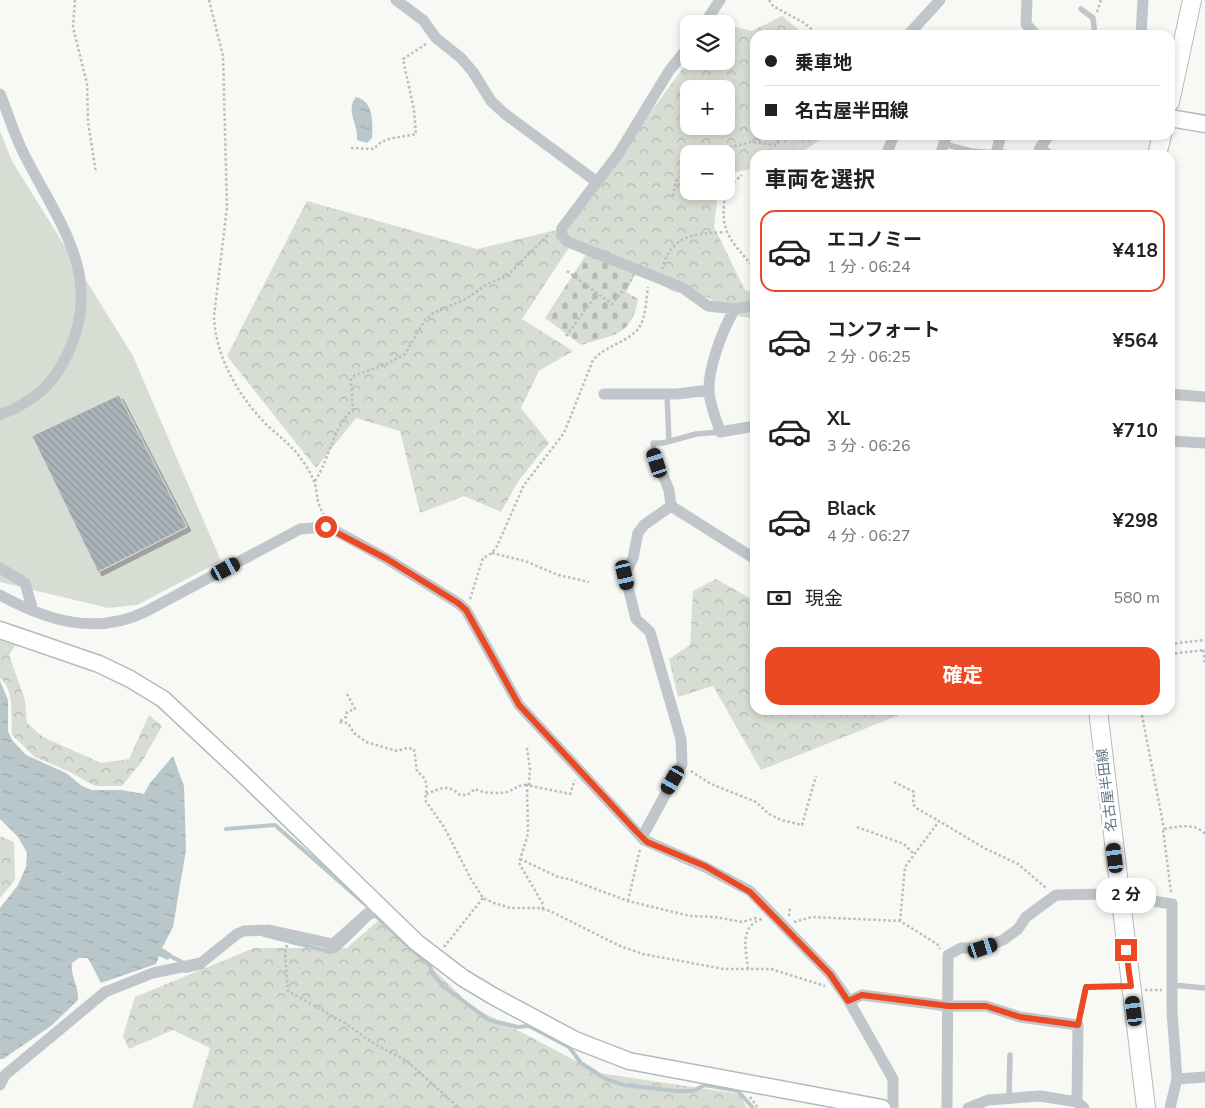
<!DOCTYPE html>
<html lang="ja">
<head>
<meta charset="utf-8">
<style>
  :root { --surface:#fff; --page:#f2f2f2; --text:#222; --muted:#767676; --line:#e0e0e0; --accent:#ea4924 }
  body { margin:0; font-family:"Nunito Sans","Noto Sans JP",sans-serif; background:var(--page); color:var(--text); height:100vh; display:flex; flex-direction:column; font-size:19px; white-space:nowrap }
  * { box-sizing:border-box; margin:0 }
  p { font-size:16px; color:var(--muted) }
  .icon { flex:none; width:28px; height:28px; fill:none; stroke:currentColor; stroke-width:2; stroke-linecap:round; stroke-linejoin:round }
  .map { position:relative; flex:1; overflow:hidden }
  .details { position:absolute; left:750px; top:150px; width:425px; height:565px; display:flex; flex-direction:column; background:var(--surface); border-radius:15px; box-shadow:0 2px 8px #0003 }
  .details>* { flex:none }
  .guide { position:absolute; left:750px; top:30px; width:425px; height:110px; border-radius:15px; box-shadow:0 2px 8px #0003; display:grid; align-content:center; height:110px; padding:0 15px; background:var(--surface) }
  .fabs { position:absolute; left:680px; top:15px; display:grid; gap:10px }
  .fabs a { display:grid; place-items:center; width:55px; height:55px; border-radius:10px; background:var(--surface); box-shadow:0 2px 8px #0003; font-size:25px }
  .end { position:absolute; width:22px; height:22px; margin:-11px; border:6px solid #ea4924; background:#fff; box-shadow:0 0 0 2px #fff }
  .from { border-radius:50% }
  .bubble { position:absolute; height:35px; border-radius:15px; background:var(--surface); box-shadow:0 2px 8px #0003; font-size:16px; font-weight:700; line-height:35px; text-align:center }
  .car { position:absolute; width:15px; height:30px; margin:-15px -8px; border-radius:6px; box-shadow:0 0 4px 1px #0007; background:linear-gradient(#222 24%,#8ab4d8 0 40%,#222 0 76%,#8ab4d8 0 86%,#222 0) }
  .guide b { display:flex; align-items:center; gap:18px; height:48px; font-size:19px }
  .guide b+b { border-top:1px solid var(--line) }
  .guide i { width:12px; height:12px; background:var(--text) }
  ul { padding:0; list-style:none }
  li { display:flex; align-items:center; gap:15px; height:82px; margin:0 10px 8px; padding:0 5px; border:2px solid transparent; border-radius:15px }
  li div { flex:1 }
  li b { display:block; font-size:19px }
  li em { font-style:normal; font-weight:700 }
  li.active { border-color:var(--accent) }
  li>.icon { width:45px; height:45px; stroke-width:1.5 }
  h2 { padding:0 15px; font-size:22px; line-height:60px }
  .pay { display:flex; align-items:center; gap:12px; height:55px; padding:0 15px; font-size:19px }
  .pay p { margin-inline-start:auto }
  .button { display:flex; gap:10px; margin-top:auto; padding:10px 15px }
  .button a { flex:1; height:58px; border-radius:15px; background:var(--accent); color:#fff; font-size:20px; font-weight:700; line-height:58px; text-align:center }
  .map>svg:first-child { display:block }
  .forest { fill:url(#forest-crowns); fill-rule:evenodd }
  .cemetery { fill:url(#cemetery-stones) }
  .pitch { fill:#d8ddd4 }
  .water { fill:url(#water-ripples) }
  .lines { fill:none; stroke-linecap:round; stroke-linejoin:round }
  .stream { stroke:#b9c7cb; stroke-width:4 }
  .building { fill:url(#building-back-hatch); stroke:#dadad8; filter:url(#shadow) }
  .secondary-casing { stroke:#b3babf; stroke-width:19 }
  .primary-casing { stroke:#b4babe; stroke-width:20 }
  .path { stroke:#b9bdc0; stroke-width:2.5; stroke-dasharray:2.5 2.5; stroke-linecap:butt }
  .lane { stroke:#c1c6ca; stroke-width:5.5 }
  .street { stroke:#c1c6ca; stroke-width:11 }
  .secondary { stroke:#fff; stroke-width:16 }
  .primary { stroke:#fff; stroke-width:18 }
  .route { stroke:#ea4924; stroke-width:6 }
  .labels { text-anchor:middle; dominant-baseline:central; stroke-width:5; stroke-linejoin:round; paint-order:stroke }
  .street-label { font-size:14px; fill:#627582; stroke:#fff }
</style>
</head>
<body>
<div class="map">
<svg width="1205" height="1108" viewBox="0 0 1205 1108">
  <defs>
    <pattern id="forest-crowns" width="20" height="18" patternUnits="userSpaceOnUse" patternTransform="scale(1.25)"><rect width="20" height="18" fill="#d8ddd4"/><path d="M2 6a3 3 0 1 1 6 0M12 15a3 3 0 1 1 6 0" fill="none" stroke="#b3b8b1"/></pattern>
    <pattern id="cemetery-stones" width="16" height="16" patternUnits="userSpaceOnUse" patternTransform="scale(1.25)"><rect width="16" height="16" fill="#d8ddd4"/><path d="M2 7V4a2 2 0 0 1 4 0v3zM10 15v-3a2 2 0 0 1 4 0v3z" fill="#b3b8b1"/></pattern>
    <pattern id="water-ripples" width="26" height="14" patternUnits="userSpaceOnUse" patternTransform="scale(1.25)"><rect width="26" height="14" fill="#b9c7cb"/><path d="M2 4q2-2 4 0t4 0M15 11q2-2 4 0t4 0" fill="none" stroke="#9aa6aa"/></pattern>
    <pattern id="building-back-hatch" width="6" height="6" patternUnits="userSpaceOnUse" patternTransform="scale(1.25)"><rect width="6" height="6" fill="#aab3b9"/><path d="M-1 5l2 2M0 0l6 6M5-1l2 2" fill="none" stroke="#8e969c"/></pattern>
    <filter id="shadow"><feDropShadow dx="4" dy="4" stdDeviation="0" flood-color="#0004"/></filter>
  </defs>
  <rect width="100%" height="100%" fill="#f8f8f5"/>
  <path class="forest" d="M782 16 805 35H755V135H827L798 155H755V168L726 174V154H689V191H718L714 227 745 290 755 293V319L739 316 707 297 674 292 653 280 570 246 522 319 573 351 539 371 521 408 549 443 519 480 501 512 464 496 420 513 400 431 356 418 316 468 227 356 307 201 477 249 565 228 689 60 726 61V25L752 31ZM689 89H726V126H689Z
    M716 579 755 601V710H912L761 770 713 686 678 697 669 659 690 645 693 591Z
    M0 639 17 643 9 655 25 700 27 723 43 737 101 763 129 759 149 715 162 726 143 760 122 786H95L68 771 35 757 12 735C11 718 15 690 0 678Z
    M0 836 14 842 15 880 0 898Z
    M381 918 471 1006 599 1073 740 1094 747 1108H192L210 1048 173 1030 129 1049 123 1036 135 997 254 948H347Z"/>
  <path class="cemetery" d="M587 253 635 274 626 292 638 299C631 337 614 334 581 345L545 318Z"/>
  <path class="pitch" d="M0 131 12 161 133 356 221 561 137 605 108 608 0 582Z"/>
  <path class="water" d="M356 97C374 101 373 123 372 138L367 143 357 140C358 122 345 111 356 97Z
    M0 681 8 700V731L12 740 26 755 66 773 82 786 92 790H121L144 794 150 783 173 756 184 786 186 850 173 927 162 948 172 954 168 960 159 956 156 964 101 983 88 958H79L72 963C70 975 79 987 78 1000L51 1026 3 1059H0V908L18 885 26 867 27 853 18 837 0 819Z"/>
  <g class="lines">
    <path class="stream" d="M226 829 275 825 366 905
      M264 935 331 952 338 949 371 917 376 916 430 966 432 973 443 986 489 1020 518 1027 529 1026 569 1047 581 1063 606 1079 624 1085 676 1091H693L705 1085 738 1091 753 1108
      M166 954 184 963
      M186 971 203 967"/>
  </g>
  <path class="building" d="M119 395 187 527 98 572 32 436Z"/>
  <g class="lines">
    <g class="secondary-casing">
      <path id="secondary" d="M1170 118 1205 124
        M0 630 99 664 130 679 163 699 244 775 416 942 463 978 493 996 575 1040 629 1061 882 1108"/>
    </g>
    <g class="primary-casing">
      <path id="primary" d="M1170 102 1192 0
        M1157 155 1162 135
        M1098 710 1146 1108"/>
    </g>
    <path class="path" d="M75 0 73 27 87 84 88 122 96 173
      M209 0 223 56 227 207 214 316C215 357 240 399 269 427 280 437 290 444 299 456 304 463 310 471 313 479 319 491 314 499 324 515
      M769 0 773 6 804 23 819 35
      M1097 12 1101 0
      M351 148 374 149C383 136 401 138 416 134L414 110 403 59 426 44
      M711 154 715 151 751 142 777 145 780 135
      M726 189 742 175
      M726 191C718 233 731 240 755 269
      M673 196 676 181 689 171
      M662 269C672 234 694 234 725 232
      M567 271 612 304 632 279
      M566 336 597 294
      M315 481C330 458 332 429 353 409L351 380 355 375 385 365 405 354 425 320 433 313 466 299 487 284 507 276 549 234
      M492 553 525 561 558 575 589 582
      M470 599 483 558 492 553 497 546 524 485 564 433 593 360C605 346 626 343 638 329 646 319 646 299 648 287
      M1170 644 1205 640
      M1203 650 1205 665
      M1170 654 1205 650
      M347 694 355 709 347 712 346 717 339 722 348 723 354 733 366 742 397 751 407 748 414 749 417 772C429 779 427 787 425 800L444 827 471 879 483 898 494 903 511 908H538L550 911 620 946 643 954 724 969H771L825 986
      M1141 710 1164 829
      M691 771 711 784 756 802 769 814 781 820 802 825 816 776
      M894 782 914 792 913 804 916 808 939 821
      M426 794C440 789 448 783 460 795H467L475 789C482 793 498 794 507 792 516 789 518 784 529 785L530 769 527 748
      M857 827 904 844 914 854
      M520 859 558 877 569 879 628 901 690 916 715 917 742 922 759 917
      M1171 892 1163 829C1177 827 1195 822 1205 834
      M628 901 640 849
      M543 909V904L519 863 528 834 527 785 570 794 575 780
      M789 916 790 907
      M900 921 905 867 939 821 984 848 1018 864 1046 888
      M794 922 812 917 900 921 937 944 940 949
      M287 945 285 953 288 991 345 1023 373 1043 407 1061 459 1108
      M444 947 483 898
      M748 969C746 950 739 926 762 919
      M1145 990H1162
      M750 1097 758 1108"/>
    <path class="lane" d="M1081 9 1093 18 1095 35
      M944 144 971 151 996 153
      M1041 145 1053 155
      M667 394 669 441
      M654 453 653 443H663L696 434 720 432
      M1172 985 1205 988
      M1078 1025 1086 987 1129 986
      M1009 1098 1010 1055"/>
    <path class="street" d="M396 0 423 20 436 38 461 58 473 72 491 101 505 114 597 182
      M1027 0 1026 24 1036 35
      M704 24 720 0
      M908 35 940 0
      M1141 35 1143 0
      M689 46 669 71 619 153 562 228 561 235 568 242 683 288 708 306 735 309 755 305
      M0 94C8 113 14 135 24 154 57 220 105 276 68 353 52 387 34 401 0 415
      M1001 135 996 153 1005 155
      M886 155 894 135
      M940 155 947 135
      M1038 155 1040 148 1049 135
      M735 309C723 328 708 368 709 391 709 402 717 421 720 432L755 426
      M604 394H677L709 390
      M1170 394 1205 397
      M1170 441 1205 443
      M654 453 669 490 671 506
      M0 568 25 583 33 611
      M0 595C46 620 95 636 145 612L300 529 325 527 336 531 387 559 458 603 466 610 519 705 644 840 705 867 750 891 830 974 849 1001 893 1079V1108
      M642 837 682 764 681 739 650 632 636 619 625 575 633 558 638 533 644 525 671 506 755 559
      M849 1001 862 995 947 1006H986L1020 1017 1078 1025 1077 1102 1084 1108
      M1177 1079 1205 1077
      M0 1085 5 1075 105 992 153 973 201 963 237 934 244 931 269 930 333 944 378 904
      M947 1108 948 955 961 948H983L1003 940 1018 929 1026 917 1056 895 1107 894 1172 904V1011L1177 1079 1170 1108
      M968 1108 988 1100 1040 1096 1077 1102"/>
    <use href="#secondary" class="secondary"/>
    <use href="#primary" class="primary"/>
  </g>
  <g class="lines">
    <path class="route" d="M326 527 387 559 458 603 466 610 519 705 636 831 647 842 705 866 750 892 830 974 848 1001 862 995 948 1006H986L1020 1017 1078 1025 1086 987 1131 986 1126 950"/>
  </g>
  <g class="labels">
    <g class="street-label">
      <text transform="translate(1107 790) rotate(-97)">名古屋半田線</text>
    </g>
  </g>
</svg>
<div class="fabs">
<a><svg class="icon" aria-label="layers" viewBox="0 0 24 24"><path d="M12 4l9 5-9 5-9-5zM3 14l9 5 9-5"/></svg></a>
<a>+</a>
<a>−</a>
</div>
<i class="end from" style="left:326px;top:527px"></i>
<i class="end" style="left:1126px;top:950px"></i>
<div class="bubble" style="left:1096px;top:878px;width:60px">2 分</div>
<i class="car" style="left:657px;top:463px;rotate:342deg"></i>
<i class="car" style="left:226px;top:569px;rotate:62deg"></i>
<i class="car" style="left:625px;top:575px;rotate:167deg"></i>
<i class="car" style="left:673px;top:780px;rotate:210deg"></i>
<i class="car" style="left:1115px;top:858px;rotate:353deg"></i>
<i class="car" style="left:983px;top:948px;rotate:72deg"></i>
<i class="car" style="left:1134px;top:1011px;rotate:353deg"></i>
<div class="guide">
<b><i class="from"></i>乗車地</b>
<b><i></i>名古屋半田線</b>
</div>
<section class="details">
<h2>車両を選択</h2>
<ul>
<li class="active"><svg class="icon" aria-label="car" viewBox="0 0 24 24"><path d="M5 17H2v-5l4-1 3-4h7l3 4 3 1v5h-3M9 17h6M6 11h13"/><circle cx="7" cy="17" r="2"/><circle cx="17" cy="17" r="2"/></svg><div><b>エコノミー</b><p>1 分 · 06:24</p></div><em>¥418</em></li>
<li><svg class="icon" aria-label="car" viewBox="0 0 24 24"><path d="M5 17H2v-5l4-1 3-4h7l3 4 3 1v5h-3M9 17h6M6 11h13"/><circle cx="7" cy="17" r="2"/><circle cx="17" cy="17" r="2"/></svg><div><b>コンフォート</b><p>2 分 · 06:25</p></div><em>¥564</em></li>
<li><svg class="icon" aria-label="car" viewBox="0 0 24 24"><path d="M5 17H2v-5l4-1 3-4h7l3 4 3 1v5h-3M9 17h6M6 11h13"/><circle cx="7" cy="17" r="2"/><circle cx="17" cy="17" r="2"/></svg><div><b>XL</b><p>3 分 · 06:26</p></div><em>¥710</em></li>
<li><svg class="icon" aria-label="car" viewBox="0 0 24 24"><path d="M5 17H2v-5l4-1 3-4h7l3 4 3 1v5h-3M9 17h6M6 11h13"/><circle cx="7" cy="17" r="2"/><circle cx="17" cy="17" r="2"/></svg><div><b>Black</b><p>4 分 · 06:27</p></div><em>¥298</em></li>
</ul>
<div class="pay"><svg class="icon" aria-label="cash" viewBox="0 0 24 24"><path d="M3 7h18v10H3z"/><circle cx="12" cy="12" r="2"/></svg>現金<p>580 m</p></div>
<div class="button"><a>確定</a></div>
</section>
</div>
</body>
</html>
